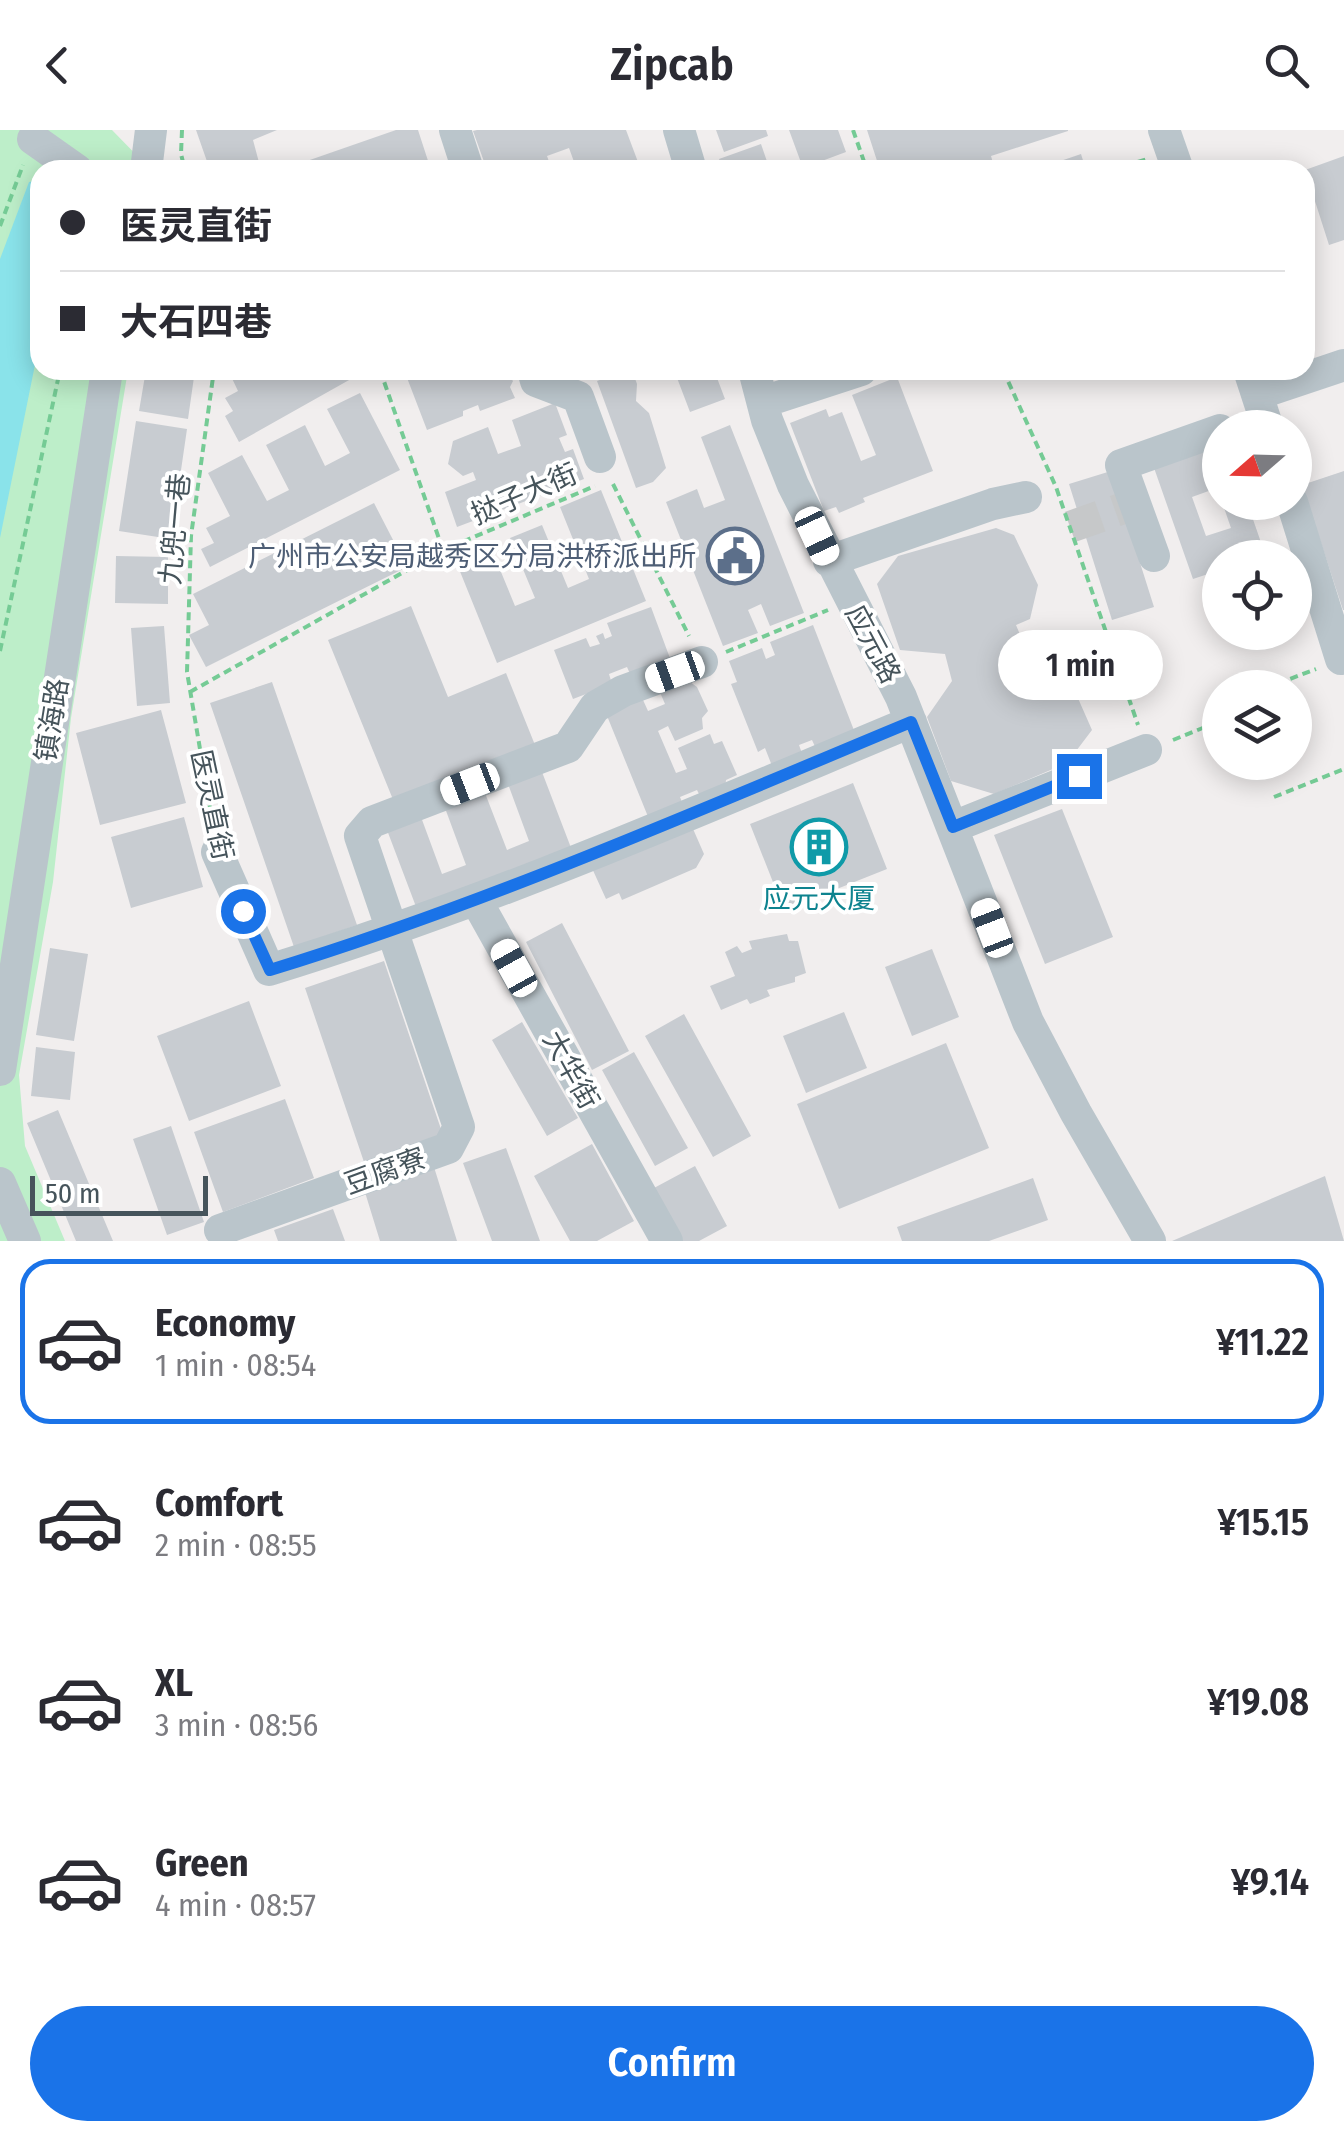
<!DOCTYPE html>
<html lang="en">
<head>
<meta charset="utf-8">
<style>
  :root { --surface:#fff; --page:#f2f2f3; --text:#2b2b33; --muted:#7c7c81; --line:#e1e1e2; --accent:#1a73e8 }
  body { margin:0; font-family:"Fira Sans Condensed","Noto Sans SC",sans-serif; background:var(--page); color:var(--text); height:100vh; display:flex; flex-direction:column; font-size:38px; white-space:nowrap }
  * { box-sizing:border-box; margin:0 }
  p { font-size:32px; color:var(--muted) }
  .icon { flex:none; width:55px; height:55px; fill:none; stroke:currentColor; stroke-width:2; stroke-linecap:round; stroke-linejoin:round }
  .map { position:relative; height:1111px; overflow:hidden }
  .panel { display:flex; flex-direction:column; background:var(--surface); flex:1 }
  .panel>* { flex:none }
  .top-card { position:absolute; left:30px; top:30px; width:1285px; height:220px; border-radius:30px; box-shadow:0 5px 25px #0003; display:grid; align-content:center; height:220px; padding:0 30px; background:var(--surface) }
  .needle { width:65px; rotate:250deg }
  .tools { position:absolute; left:1202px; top:280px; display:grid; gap:20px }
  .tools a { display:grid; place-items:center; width:110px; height:110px; border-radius:50%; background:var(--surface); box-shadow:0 5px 25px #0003; font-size:50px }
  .scale { position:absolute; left:30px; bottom:25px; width:178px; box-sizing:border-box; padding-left:10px; border:5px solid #46545b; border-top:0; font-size:28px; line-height:35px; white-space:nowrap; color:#46545b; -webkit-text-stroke:8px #fff; paint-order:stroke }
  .end { position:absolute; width:45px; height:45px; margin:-22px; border:12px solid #1a73e8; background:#fff; box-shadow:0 0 0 5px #fff }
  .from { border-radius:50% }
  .bubble { position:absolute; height:70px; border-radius:35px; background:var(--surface); box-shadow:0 5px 25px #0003; font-size:32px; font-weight:600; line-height:70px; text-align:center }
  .car { position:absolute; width:30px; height:60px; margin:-30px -15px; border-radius:12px; box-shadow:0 0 8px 2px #0007; background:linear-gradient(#fff 24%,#345 0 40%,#fff 0 76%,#345 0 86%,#fff 0) }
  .top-card b { display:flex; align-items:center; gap:35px; height:95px; font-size:38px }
  .top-card b+b { border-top:2px solid var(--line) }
  .top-card i { width:25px; height:25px; background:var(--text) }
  ul { padding:18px 0 0; list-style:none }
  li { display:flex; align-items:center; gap:30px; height:165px; margin:0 20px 15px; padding:0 10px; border:5px solid transparent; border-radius:30px }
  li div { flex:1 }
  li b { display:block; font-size:38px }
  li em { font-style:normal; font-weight:600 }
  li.on { border-color:var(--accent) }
  li>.icon { width:90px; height:90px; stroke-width:1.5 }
  .primary-button { display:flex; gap:20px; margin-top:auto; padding:20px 30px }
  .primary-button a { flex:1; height:115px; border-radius:60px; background:var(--accent); color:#fff; font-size:40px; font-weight:600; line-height:115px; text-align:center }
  header { display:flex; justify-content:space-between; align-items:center; height:130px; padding:0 30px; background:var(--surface); font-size:45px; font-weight:600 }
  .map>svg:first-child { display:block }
  .green { fill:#bdeec9 }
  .water { fill:#8ae3ea }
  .building { fill:#c8ccd1 }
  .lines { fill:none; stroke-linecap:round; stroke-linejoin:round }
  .minor-tunnel { stroke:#c6c8c9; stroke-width:32; stroke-dasharray:32 16; stroke-linecap:butt }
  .path { stroke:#75cb95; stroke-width:4; stroke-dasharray:8 5; stroke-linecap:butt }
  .minor { stroke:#bac5cb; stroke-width:32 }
  .route { stroke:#1a73e8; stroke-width:12 }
  .labels { text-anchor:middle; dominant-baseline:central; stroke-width:8; stroke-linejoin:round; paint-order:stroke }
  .street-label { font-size:28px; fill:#46545b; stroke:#fff }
  .service-label { font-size:28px; fill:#4e5e75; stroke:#fff; text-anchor:end }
  .culture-label { font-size:28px; fill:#0d838f; stroke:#fff }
</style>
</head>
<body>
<header><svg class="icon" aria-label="back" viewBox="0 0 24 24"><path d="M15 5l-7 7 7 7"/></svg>Zipcab<svg class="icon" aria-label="search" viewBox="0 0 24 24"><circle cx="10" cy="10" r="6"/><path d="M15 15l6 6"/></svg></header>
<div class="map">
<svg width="1344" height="1111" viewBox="0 0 1344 1111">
  <rect width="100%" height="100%" fill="#f1eeee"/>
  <path class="green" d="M0 0H112L151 40H40V240H128L71 588 53 752 19 945 25 1016 65 1111H0Z"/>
  <path class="water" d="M40 50V210L0 408V129L29 52Z"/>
  <path class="building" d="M196 0H277L253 10 261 40H210Z
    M396 0H418L431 40H281Z
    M477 0H626L641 40H577L569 18 547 26 552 40H487L473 1Z
    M716 0H766L768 6 724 22Z
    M789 0H838L846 22 803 38Z
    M867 0H1068V1L991 26 995 40H880Z
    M761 14 770 40H723L719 29Z
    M1081 24 1086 40H1037V39Z
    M1344 26V110L1329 115 1305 40Z
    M146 240H195L188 289 139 281Z
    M228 240H277L280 245 287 240H355L358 245 239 312 225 286 233 281 225 268 238 261Z
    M404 240H504L513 251 510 257 515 268 480 281 478 275 463 281V286L427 300Z
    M627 240H632L637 254 636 271 649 283 666 338 653 352 636 358 597 251Z
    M674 240H714L725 269 690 282Z
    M897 247 933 341 863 368 865 372 839 383 836 377 824 381 790 293 826 279 829 287 842 282 861 331 876 325 852 265Z
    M360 263 400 340 210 437 201 419 214 413 206 398 230 386 208 343 242 325 267 371 289 360 266 315 305 295 325 336 350 323 327 279Z
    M555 273 567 305 559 308 565 322 573 319 584 349 457 397 445 362 476 350 473 342 463 346 448 334 453 311 488 297 498 324 521 316 512 290Z
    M136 291 187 299 171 409 119 401Z
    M730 295 804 483 770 496 761 474 748 480 758 503 723 516 666 372 697 359 704 378 725 370 701 307Z
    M1220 312V366L1217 358 1192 367 1206 406 1231 398 1222 372H1247L1265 424 1256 428H1220V440L1193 449 1153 335Z
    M1111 341 1154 477 1112 490 1069 354Z
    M1344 341V480H1343L1302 355Z
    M601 360 646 471 497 533 459 439 494 425 515 476 535 468 510 408 542 395 568 458 589 449 560 377Z
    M374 373 407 437 206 537 189 505 209 495 193 464Z
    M996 398 1014 405 1038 455 1030 489 1016 495 1029 526 1048 519 1062 532 1092 600 1067 633 994 664 951 651 927 587 952 551 945 524 900 520 877 454 898 426Z
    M116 426 168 427V474L115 473Z
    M411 476 448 567 506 543 535 615 394 672 328 510Z
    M651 477 671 531 631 546 627 537 609 544 612 554 573 569 554 520 586 508 590 517 600 514 596 506 603 503 605 509 612 506 607 493Z
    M813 495 857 608 818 623 812 610 799 615 804 629 774 641 765 618 758 622 731 554 737 552 729 531 762 518 766 529 775 525 770 512Z
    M164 496 170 573 137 576 131 498Z
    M686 549 697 557 708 581 702 588 703 599 675 611 668 596 658 601 676 643 687 639 678 618 710 604 714 614 722 611 737 645 726 650 725 659 701 668 697 660 680 667 685 680 651 694 603 576 639 561 648 581 665 574 659 560Z
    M272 552 357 795 294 817 210 573Z
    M161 580 186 673 100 695 76 603Z
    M542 642 573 723 418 782 387 700 421 687 442 744 466 735 445 678 485 663 507 720 529 711 508 654Z
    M853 653 887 739 784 780 750 694Z
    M1062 679 1113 807 1045 834 994 705Z
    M184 687 203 757 131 778 111 707Z
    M690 692 704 724 696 738 622 770 619 763 606 769 591 736Z
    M562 793 629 921 592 940 526 812Z
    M787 804 789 811H798L806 843 795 847V852L767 860 770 866 750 874 747 869 721 880 710 856 735 846 725 822 737 816 742 823 752 819 749 811Z
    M50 818 88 824 74 911 36 905Z
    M932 819 959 887 912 906 885 837Z
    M384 831 443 1005 364 1032 305 858Z
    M249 871 281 956 189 991 157 906Z
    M844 882 867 938 806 963 783 906Z
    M684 884 751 1006 713 1027 645 906Z
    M522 892 578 988 547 1006 492 910Z
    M946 913 989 1018 839 1079 797 974Z
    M36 917 75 922 70 970 31 966Z
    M634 922 688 1018 655 1036 602 940Z
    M285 969 314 1048 223 1082 194 1002Z
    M58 980 113 1111H76L27 993Z
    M171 996 204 1092 167 1105 133 1009Z
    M592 1014 634 1091 597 1111H570L534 1046Z
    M506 1018 540 1111H492L463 1033Z
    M695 1036 727 1096 699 1111H682L654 1058Z
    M434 1037 457 1111H380L364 1059Z
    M1325 1046 1344 1111H1172Z
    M1033 1048 1048 1090 989 1111H902L897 1097Z
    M333 1079 345 1111H278L274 1100Z"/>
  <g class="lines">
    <path class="minor-tunnel" d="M1070 397 1135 374"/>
    <path class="path" d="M182 0 181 24 185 40
      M853 0 867 40
      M1113 40 1147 29
      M0 96 23 35
      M380 240 443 420
      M1003 240 1056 357 1138 595
      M613 354 689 506
      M0 521 60 240
      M726 522 828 480
      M1266 558 1316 539
      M190 562 443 420 595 356
      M1173 610 1220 591
      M1274 667 1344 639
      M213 696 187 542 191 406 214 240"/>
    <path class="minor" d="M455 0 468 40
      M679 0 691 40
      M1164 0 1178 40
      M33 9 77 40
      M146 40 151 0
      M533 240 536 251 578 267 600 327
      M754 240 767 290 793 355 901 567 1028 892 1076 983 1150 1111
      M1249 240 1268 298
      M1258 264 1344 235
      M763 272 861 240
      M1292 372 1341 529
      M1154 426 1121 335 1220 300
      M829 431 993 374 1026 367
      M953 697 1146 620
      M217 722 269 840C489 773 700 680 911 592
      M476 770 667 1111
      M0 940 107 240
      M0 1053 25 1111
      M220 1100 448 1018 459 997 360 706 372 692 568 617 595 577 623 561 702 532"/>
  </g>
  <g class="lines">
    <path class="route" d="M243 781 270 840C489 773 699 680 911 592L953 697 1079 646"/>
  </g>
  <defs>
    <g id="civic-ring" transform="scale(2.875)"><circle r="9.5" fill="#fff" stroke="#5c6f8a" stroke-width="1.5"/><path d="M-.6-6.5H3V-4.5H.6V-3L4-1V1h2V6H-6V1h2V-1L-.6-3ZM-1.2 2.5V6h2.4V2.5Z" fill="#5c6f8a"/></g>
    <g id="building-ring" transform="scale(2.875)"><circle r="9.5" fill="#fff" stroke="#0f9aa8" stroke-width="1.5"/><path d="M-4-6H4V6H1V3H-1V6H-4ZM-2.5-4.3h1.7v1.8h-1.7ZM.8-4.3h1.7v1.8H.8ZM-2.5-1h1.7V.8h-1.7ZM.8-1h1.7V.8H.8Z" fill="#0f9aa8"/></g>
  </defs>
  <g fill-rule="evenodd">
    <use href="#civic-ring" x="735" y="426"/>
    <use href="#building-ring" x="819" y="717"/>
  </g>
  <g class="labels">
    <g class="street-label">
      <text transform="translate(524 364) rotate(-23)">挞子大街</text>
      <text transform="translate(175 399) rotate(-85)">九兜一巷</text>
      <text transform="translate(873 514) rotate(62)">应元路</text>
      <text transform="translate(52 590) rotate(-81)">镇海路</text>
      <text transform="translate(212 675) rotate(78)">医灵直街</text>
      <text transform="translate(571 940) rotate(61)">大华街</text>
      <text transform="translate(385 1041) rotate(-20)">豆腐寮</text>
    </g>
    <g class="service-label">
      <text x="696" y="426">广州市公安局越秀区分局洪桥派出所</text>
    </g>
    <g class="culture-label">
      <text x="819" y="768">应元大厦</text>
    </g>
  </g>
</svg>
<div class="tools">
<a><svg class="needle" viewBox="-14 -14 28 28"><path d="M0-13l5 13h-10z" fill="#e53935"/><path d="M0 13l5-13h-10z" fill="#7c7c81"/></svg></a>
<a><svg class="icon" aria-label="locate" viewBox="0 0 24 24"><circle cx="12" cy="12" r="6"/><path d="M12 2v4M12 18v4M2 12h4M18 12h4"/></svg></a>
<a><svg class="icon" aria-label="layers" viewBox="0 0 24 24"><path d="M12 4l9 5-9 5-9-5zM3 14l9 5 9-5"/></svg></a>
</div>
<div class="scale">50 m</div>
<i class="end from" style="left:243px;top:781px"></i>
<i class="end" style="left:1079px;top:646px"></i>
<div class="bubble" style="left:998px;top:500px;width:165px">1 min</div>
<i class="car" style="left:817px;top:406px;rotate:155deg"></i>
<i class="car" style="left:675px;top:542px;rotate:250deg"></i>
<i class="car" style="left:470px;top:654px;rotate:249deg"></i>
<i class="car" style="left:992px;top:798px;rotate:339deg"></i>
<i class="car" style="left:514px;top:838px;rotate:331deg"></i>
<div class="top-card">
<b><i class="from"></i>医灵直街</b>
<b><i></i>大石四巷</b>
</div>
</div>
<section class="panel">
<ul>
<li class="on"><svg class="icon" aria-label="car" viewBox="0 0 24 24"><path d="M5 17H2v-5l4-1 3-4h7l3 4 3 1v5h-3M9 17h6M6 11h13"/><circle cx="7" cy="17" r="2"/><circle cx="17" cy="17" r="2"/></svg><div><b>Economy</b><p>1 min · 08:54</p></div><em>¥11.22</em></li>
<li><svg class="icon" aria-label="car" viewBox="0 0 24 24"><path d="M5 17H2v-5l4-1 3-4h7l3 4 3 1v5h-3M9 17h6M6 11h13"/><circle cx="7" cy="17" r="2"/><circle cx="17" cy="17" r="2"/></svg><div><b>Comfort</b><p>2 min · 08:55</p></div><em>¥15.15</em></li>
<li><svg class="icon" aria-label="car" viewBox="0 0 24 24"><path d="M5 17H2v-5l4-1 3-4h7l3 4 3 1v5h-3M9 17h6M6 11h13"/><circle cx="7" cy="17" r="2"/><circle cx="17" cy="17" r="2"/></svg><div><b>XL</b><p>3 min · 08:56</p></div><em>¥19.08</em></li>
<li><svg class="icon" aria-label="car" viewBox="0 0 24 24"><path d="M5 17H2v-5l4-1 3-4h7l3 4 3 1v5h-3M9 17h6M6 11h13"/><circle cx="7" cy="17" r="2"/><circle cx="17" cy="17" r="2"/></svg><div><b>Green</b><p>4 min · 08:57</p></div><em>¥9.14</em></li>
</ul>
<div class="primary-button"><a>Confirm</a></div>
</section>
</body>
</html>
